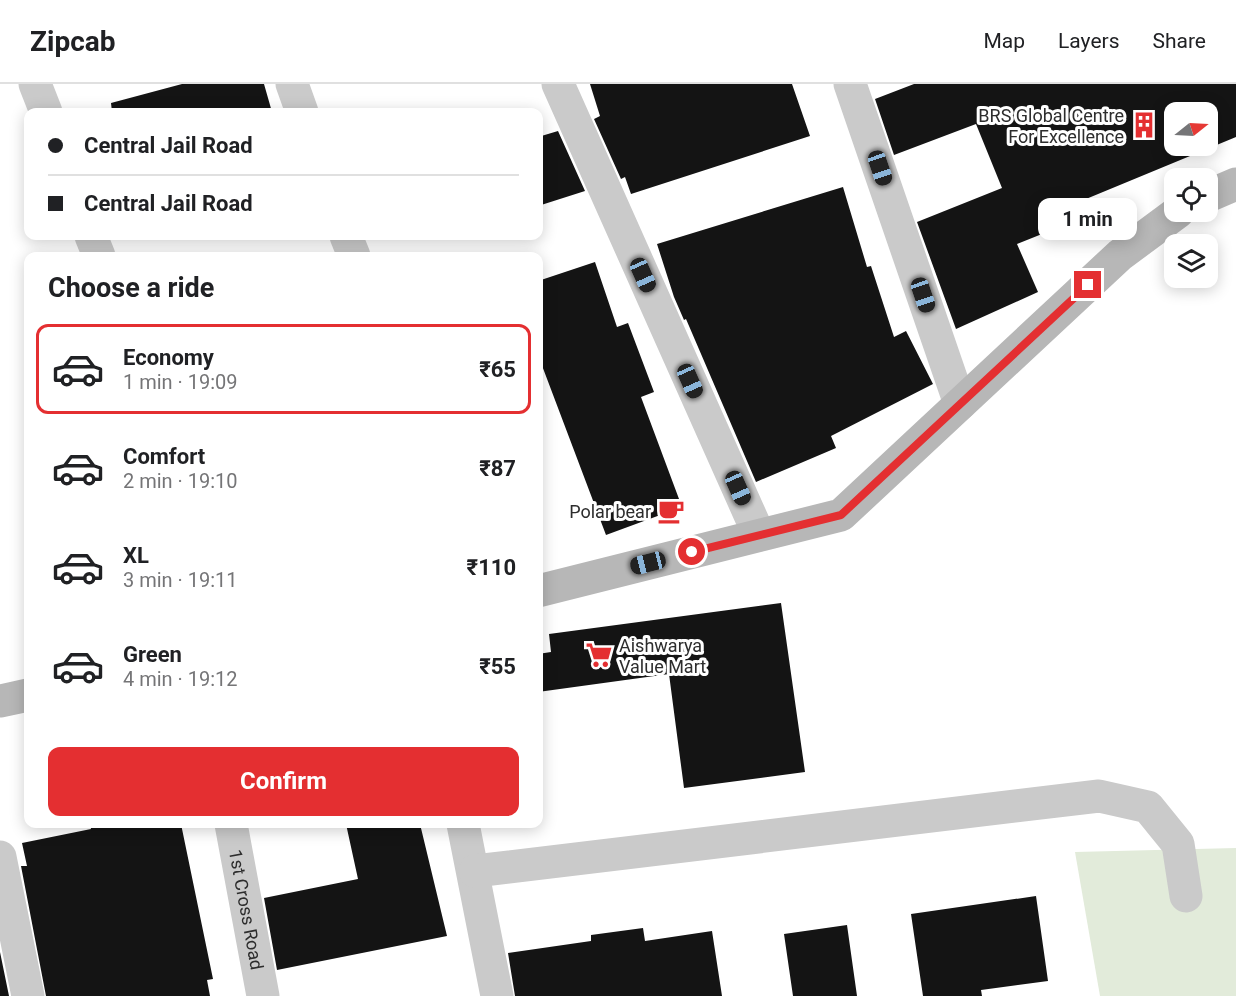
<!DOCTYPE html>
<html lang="en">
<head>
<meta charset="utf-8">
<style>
  :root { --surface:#fff; --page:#f2f2f2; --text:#202124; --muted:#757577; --line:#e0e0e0; --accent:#e42f31 }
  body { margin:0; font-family:Roboto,sans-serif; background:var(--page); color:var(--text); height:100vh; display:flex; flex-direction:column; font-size:22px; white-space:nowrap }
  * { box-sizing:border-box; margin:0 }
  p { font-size:20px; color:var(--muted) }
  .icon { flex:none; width:33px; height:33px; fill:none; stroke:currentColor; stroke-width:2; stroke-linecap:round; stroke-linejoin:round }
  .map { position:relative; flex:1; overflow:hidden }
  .details { position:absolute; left:24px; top:168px; width:519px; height:576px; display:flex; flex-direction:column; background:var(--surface); border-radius:12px; box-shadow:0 3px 15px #0003 }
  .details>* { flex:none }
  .hud { position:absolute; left:24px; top:24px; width:519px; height:132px; border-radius:12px; box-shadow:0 3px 15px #0003; display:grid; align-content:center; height:132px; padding:0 24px; background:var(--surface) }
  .needle { width:39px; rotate:72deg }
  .controls { position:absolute; left:1164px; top:18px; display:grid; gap:12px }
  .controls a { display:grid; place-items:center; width:54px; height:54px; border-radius:12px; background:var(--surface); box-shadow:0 3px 15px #0003; font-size:30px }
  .end { position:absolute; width:27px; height:27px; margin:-14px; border:8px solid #e42f31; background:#fff; box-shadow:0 0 0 3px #fff }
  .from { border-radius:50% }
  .bubble { position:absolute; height:42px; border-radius:12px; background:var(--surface); box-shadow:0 3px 15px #0003; font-size:20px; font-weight:700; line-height:42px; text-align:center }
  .car { position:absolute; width:18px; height:36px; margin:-18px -9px; border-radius:8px; box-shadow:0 0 4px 2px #0007; background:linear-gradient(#222 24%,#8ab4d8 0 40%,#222 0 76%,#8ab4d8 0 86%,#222 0) }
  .hud b { display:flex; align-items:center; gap:21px; height:57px; font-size:22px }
  .hud b+b { border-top:2px solid var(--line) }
  .hud i { width:15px; height:15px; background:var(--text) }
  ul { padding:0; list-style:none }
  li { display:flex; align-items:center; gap:18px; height:90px; margin:0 12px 9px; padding:0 12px; border:3px solid transparent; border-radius:12px }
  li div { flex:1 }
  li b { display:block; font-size:22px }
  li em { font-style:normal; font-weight:700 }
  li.on { border-color:var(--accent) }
  li>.icon { width:54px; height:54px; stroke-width:1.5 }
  h2 { padding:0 24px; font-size:27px; line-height:72px }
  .action { display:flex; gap:12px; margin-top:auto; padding:12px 24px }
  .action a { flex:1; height:69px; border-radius:12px; background:var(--accent); color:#fff; font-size:24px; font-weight:700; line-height:69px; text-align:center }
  header { display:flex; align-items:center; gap:36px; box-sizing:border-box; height:84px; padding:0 30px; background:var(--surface); border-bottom:2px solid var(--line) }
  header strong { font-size:28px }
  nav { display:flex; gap:33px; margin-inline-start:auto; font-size:21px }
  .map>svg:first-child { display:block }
  .green { fill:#e2ebda }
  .building { fill:#141414; fill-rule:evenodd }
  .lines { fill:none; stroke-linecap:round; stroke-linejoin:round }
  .street { stroke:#cacaca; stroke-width:33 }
  .secondary { stroke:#b7b7b7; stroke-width:33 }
  .route { stroke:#e42f31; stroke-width:8 }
  .labels { text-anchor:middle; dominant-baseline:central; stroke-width:6; stroke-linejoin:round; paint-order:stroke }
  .poi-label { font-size:18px; fill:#2d2d2d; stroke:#fff; text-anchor:end }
  .street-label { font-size:18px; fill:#2d2d2d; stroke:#fff }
</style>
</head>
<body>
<header>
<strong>Zipcab</strong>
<nav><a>Map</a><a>Layers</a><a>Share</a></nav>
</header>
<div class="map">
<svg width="1236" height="912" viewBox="0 0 1236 912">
  <rect width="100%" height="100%" fill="#fff"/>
  <path class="green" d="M1236 764V912H1100L1075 768Z"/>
  <path class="building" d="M182 0H264L272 28H112L111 19Z
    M590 0H792L810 52 631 110 625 93 621 95 594 35 600 32Z
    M914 0H1236V53L1086 115 1092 130 1017 160 1038 208 956 245 917 138 1002 104 976 40 894 71 875 15ZM1174 28H1208V62H1174Z
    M558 47 585 107 538 122V53Z
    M843 103 867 183 871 182 894 253 906 247 933 300 831 352 836 364 756 398 686 235 684 236 674 213 657 160Z
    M595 178 617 243 628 239 654 308 641 313 682 423 606 451 538 271V197Z
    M781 519 805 688 684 704 669 590 538 608V570L551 568 549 550Z
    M90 740H181L213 895 207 896 210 912H46L21 782H27L22 759 91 745Z
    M346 740H420L447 852 277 886 264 814 358 795Z
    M1036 812 1048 897 981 906 982 912H923L911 830Z
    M847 841 857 912H793L784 850Z
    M643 844 645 857 712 847 722 912H515L508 869 591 857V851Z
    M0 868 9 912H0Z"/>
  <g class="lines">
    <g class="street">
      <path d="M35 0 46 28"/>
      <path d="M292 0 302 28"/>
      <path d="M558 0 759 451"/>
      <path d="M850 0 960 320"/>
      <path d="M91 152 99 172"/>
      <path d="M346 152 354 172"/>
      <path id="s1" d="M231 740 263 912"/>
      <path d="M463 740 497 912"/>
      <path d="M0 773 28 912"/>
      <path d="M475 787 1099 712 1148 723 1178 760 1186 812"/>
    </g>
    <path class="secondary" d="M1208 112 1236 100
      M538 507 841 431 1120 171 1178 128
      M0 617 28 611"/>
  </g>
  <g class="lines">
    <path class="route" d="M692 468 841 431 1088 201"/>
  </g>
  <defs>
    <g id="building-bare" transform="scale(2.07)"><path d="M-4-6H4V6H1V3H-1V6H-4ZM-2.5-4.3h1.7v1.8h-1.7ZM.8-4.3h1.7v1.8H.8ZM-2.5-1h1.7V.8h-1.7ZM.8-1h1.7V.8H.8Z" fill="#e42f31" stroke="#fff" stroke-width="2.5" paint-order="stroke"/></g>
    <g id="cafe-bare" transform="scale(2.07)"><path d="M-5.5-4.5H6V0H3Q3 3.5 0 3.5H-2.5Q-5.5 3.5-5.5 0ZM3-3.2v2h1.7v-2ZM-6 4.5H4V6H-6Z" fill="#e42f31" stroke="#fff" stroke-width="2.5" paint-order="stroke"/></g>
    <g id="supermarket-bare" transform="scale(2.07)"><path d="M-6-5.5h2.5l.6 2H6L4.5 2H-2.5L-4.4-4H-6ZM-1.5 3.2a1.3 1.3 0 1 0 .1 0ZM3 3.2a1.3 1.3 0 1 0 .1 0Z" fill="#e42f31" stroke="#fff" stroke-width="2.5" paint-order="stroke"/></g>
  </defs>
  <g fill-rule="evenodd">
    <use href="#building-bare" x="1144" y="41"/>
    <use href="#cafe-bare" x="671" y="427"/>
    <use href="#supermarket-bare" x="599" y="571"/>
  </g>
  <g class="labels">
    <g class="poi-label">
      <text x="1124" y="31">BRS Global Centre<tspan x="1124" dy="21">For Excellence</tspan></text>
      <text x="651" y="427">Polar bear</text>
      <text x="619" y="561" text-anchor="start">Aishwarya<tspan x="619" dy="21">Value Mart</tspan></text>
    </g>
    <g class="street-label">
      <text stroke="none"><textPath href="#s1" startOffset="87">1st Cross Road</textPath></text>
    </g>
  </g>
</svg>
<div class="controls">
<a><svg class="needle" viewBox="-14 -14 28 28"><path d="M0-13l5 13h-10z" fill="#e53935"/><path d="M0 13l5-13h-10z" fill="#757577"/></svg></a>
<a><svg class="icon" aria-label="locate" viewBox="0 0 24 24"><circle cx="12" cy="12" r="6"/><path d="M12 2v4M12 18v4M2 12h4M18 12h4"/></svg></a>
<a><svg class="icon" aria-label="layers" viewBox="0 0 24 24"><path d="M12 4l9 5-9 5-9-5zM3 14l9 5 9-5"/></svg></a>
</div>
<i class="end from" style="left:692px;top:468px"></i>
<i class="end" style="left:1088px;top:201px"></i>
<div class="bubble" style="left:1038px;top:114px;width:99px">1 min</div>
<i class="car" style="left:880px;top:84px;rotate:161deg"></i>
<i class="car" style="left:643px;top:191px;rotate:156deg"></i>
<i class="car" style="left:923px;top:211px;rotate:161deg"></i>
<i class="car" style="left:690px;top:297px;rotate:156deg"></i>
<i class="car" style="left:738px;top:404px;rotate:156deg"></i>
<i class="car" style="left:648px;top:479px;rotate:256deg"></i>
<div class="hud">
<b><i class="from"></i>Central Jail Road</b>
<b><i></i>Central Jail Road</b>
</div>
<section class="details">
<h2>Choose a ride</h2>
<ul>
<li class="on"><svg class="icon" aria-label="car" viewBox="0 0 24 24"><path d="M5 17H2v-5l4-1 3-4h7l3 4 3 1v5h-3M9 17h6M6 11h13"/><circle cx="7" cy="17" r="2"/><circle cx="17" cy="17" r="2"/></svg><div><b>Economy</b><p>1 min · 19:09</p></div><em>₹65</em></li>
<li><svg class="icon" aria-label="car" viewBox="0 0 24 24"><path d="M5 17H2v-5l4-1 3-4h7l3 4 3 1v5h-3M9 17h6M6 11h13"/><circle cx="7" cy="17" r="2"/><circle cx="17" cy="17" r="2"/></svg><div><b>Comfort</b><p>2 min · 19:10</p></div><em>₹87</em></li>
<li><svg class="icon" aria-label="car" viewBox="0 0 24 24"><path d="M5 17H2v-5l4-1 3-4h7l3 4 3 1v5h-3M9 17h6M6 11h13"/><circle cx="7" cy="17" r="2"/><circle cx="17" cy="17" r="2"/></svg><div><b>XL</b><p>3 min · 19:11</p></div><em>₹110</em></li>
<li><svg class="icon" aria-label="car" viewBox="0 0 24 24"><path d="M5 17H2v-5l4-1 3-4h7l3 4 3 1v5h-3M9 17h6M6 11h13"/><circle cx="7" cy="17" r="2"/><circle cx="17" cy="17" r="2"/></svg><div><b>Green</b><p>4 min · 19:12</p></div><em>₹55</em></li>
</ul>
<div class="action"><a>Confirm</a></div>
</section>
</div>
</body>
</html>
